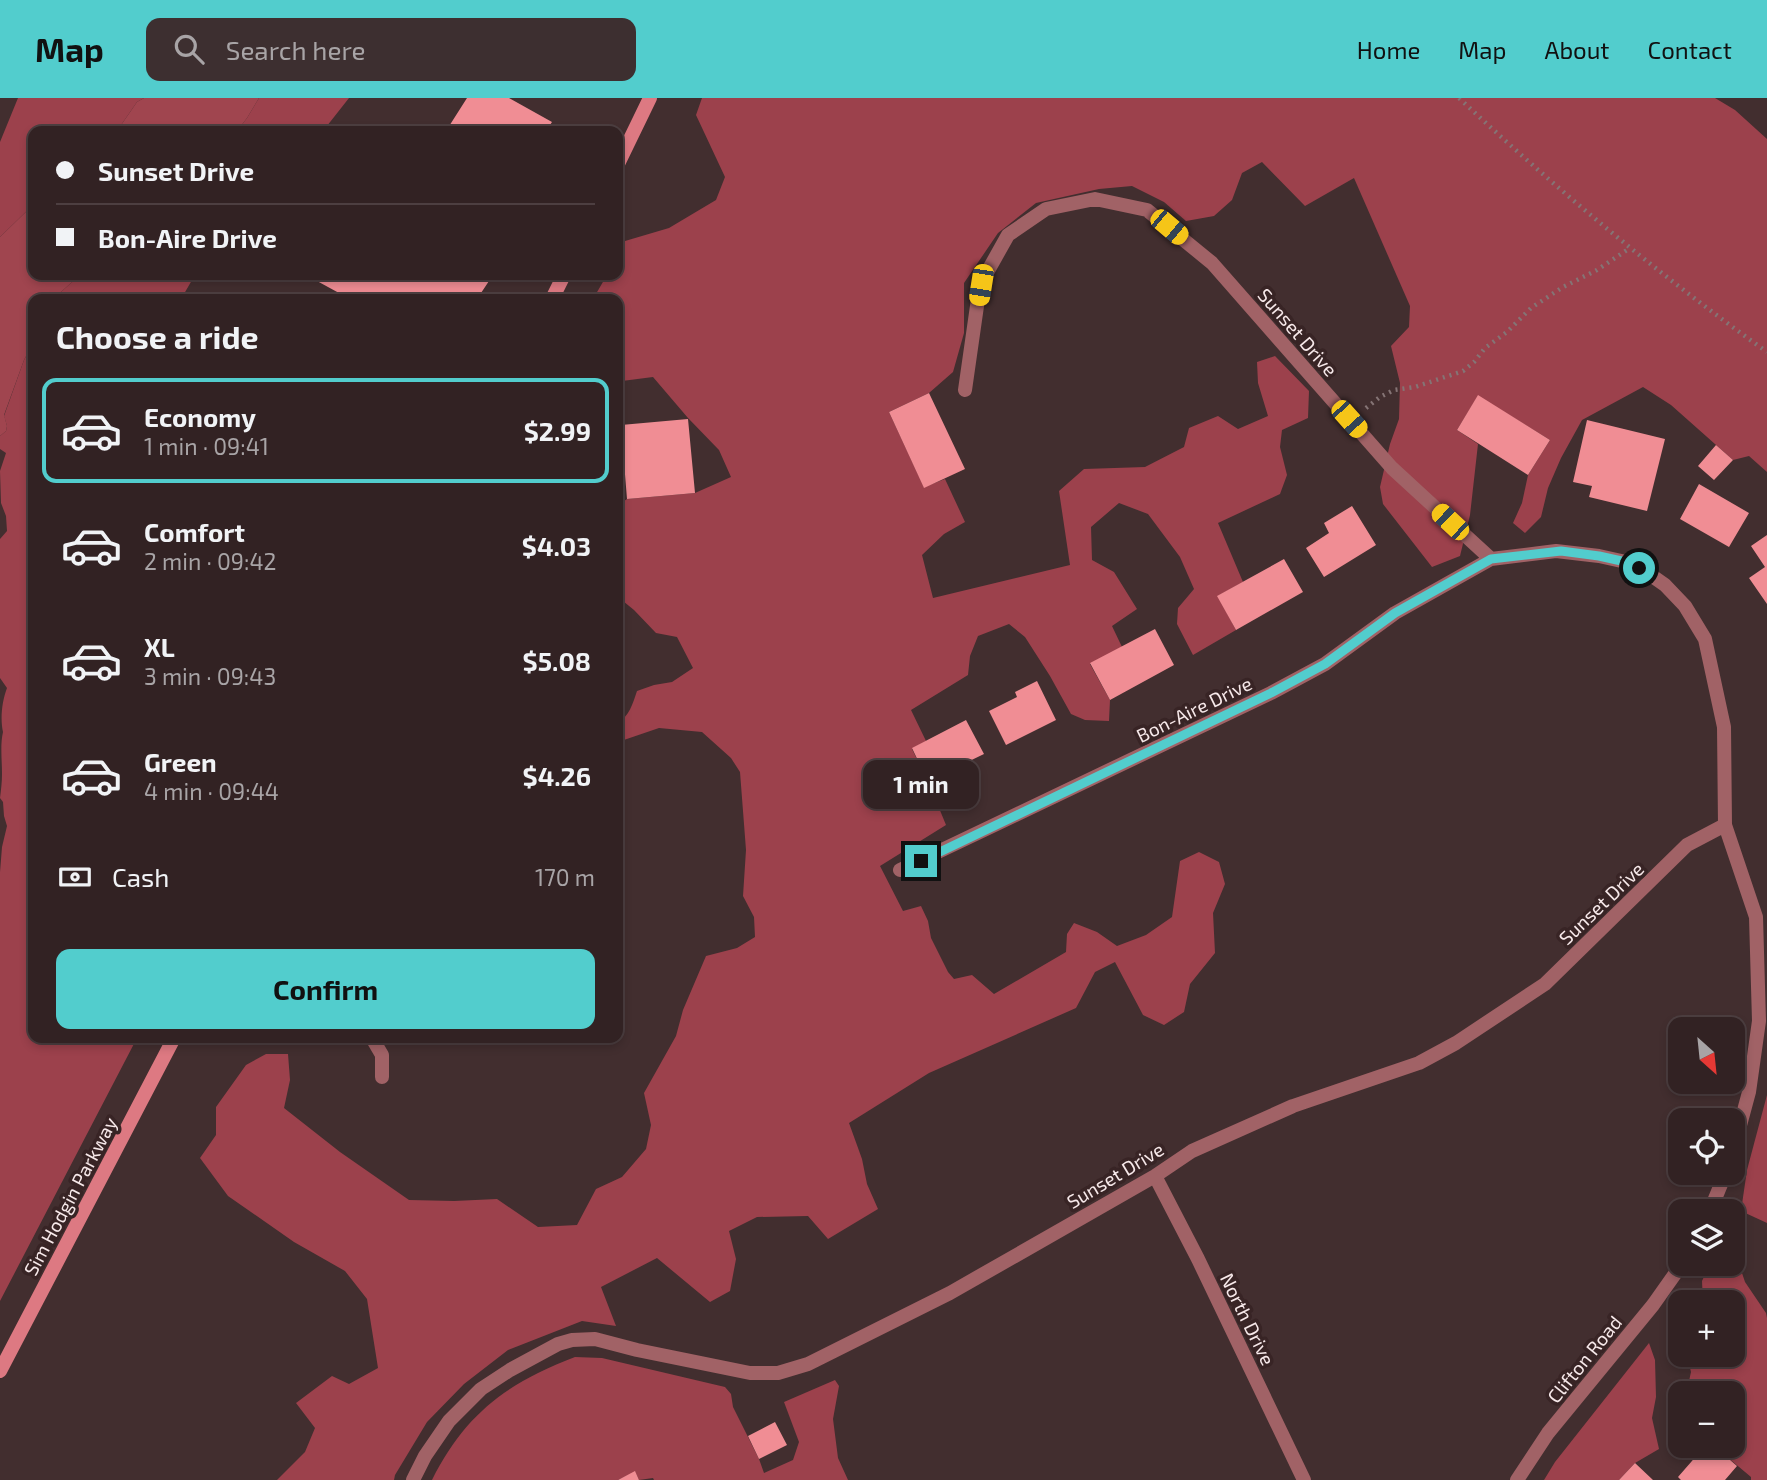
<!DOCTYPE html>
<html lang="en">
<head>
<meta charset="utf-8">
<style>
  :root { --surface:#322223; --page:#3d2f30; --text:#f1f3f6; --muted:#a8a4a6; --line:#4d3f41; --accent:#52cdcd }
  body { margin:0; font-family:"Exo 2",sans-serif; background:var(--page); color:var(--text); height:100vh; display:flex; flex-direction:column; font-size:26px; white-space:nowrap }
  * { box-sizing:border-box; margin:0 }
  p { font-size:23px; color:var(--muted) }
  .icon { flex:none; width:38px; height:38px; fill:none; stroke:currentColor; stroke-width:2; stroke-linecap:round; stroke-linejoin:round }
  .map { position:relative; flex:1; overflow:hidden }
  .sheet { position:absolute; left:28px; top:196px; width:595px; height:749px; display:flex; flex-direction:column; background:var(--surface); border-radius:14px; box-shadow:0 4px 10px #0003,0 0 0 2px var(--line) }
  .sheet>* { flex:none }
  .top-card { position:absolute; left:28px; top:28px; width:595px; height:154px; border-radius:14px; box-shadow:0 4px 10px #0003,0 0 0 2px var(--line); display:grid; align-content:center; height:154px; padding:0 28px; background:var(--surface) }
  .needle { width:46px; rotate:153deg }
  .fabs { position:absolute; left:1668px; top:919px; display:grid; gap:14px }
  .fabs a { display:grid; place-items:center; width:77px; height:77px; border-radius:14px; background:var(--surface); box-shadow:0 4px 10px #0003,0 0 0 2px var(--line); font-size:35px }
  .end { position:absolute; width:32px; height:32px; margin:-16px; border:9px solid #52cdcd; background:#111; box-shadow:0 0 0 4px #111 }
  .from { border-radius:50% }
  .bubble { position:absolute; height:49px; border-radius:14px; background:var(--surface); box-shadow:0 4px 10px #0003,0 0 0 2px var(--line); font-size:23px; font-weight:700; line-height:49px; text-align:center }
  .car { position:absolute; width:21px; height:42px; margin:-21px -10px; border-radius:9px; box-shadow:0 0 5px 2px #0007; background:linear-gradient(#f5c518 24%,#345 0 40%,#f5c518 0 76%,#345 0 86%,#f5c518 0) }
  .top-card b { display:flex; align-items:center; gap:24px; height:66px; font-size:26px }
  .top-card b+b { border-top:2px solid var(--line) }
  .top-card i { width:18px; height:18px; background:var(--text) }
  ul { padding:0; list-style:none }
  li { display:flex; align-items:center; gap:21px; height:105px; margin:0 14px 10px; padding:0 14px; border:4px solid transparent; border-radius:14px }
  li div { flex:1 }
  li b { display:block; font-size:26px }
  li em { font-style:normal; font-weight:700 }
  li.on { border-color:var(--accent) }
  li>.icon { width:63px; height:63px; stroke-width:1.5 }
  h2 { padding:0 28px; font-size:32px; line-height:84px }
  .pay { display:flex; align-items:center; gap:18px; height:77px; padding:0 28px; font-size:26px }
  .pay p { margin-inline-start:auto }
  .action { display:flex; gap:14px; margin-top:auto; padding:14px 28px }
  .action a { flex:1; height:80px; border-radius:14px; background:var(--accent); color:#111; font-size:28px; font-weight:700; line-height:80px; text-align:center }
  header { display:flex; align-items:center; gap:42px; box-sizing:border-box; height:98px; padding:0 35px; background:var(--accent); color:#111 }
  header strong { font-size:33px }
  nav { display:flex; gap:38px; margin-inline-start:auto; font-size:24px }
  .search { width:490px; height:63px; background:var(--page); display:flex; align-items:center; gap:18px; box-sizing:border-box; padding:0 24px; border-radius:14px; color:var(--muted); font-size:26px }
  .map>svg:first-child { display:block }
  .forest { fill:#9c414c }
  .water { fill:#a0454f }
  .building { fill:#f08d94 }
  .lines { fill:none; stroke-linecap:round; stroke-linejoin:round }
  .path { stroke:#857475; stroke-width:4.5; stroke-dasharray:2 5; stroke-linecap:butt }
  .lane { stroke:#a16266; stroke-width:14 }
  .street { stroke:#a16266; stroke-width:14 }
  .secondary { stroke:#dd7982; stroke-width:14 }
  .route { stroke:#52cdcd; stroke-width:9 }
  .labels { text-anchor:middle; dominant-baseline:central; stroke-width:7; stroke-linejoin:round; paint-order:stroke }
  .street-label { font-size:19px; fill:#f7e9ea; stroke:#382425 }
</style>
</head>
<body>
<header>
<strong>Map</strong>
<div class="search"><svg class="icon" aria-label="search" viewBox="0 0 24 24"><circle cx="10" cy="10" r="6"/><path d="M15 15l6 6"/></svg>Search here</div>
<nav><a>Home</a><a>Map</a><a>About</a><a>Contact</a></nav>
</header>
<div class="map">
<svg width="1767" height="1382" viewBox="0 0 1767 1382">
  <rect width="100%" height="100%" fill="#422e2f"/>
  <path class="forest" d="M18 0H144L137 4 117 33H33V107L0 139V44Z
    M259 0H349L323 33H237L247 20Z
    M702 0H1715L1735 12 1767 41V374L1749 358 1733 362 1671 307 1643 289 1582 322 1561 360 1548 390 1541 419 1525 435 1513 425 1522 405 1528 377 1550 342 1478 298 1457 332 1478 346 1470 417 1460 458 1432 469 1383 406 1380 389 1390 346 1399 321 1400 285 1391 248 1409 229 1410 208 1354 80 1305 108 1262 64 1242 75 1232 102 1214 118 1186 123 1164 104 1132 88 1099 91 1036 105 998 135 964 185V235L953 274 929 295 889 314 924 389 945 381 965 424 944 436 922 457 933 500 1070 467 1059 393 1084 371 1145 369 1184 349 1189 330 1218 318 1238 331 1268 318 1258 285 1257 264 1275 258 1309 293 1308 320 1282 332 1280 349 1287 377 1280 396 1218 425 1243 484 1218 498 1236 532 1193 557 1177 526 1178 510 1194 491 1180 459 1148 416 1119 405 1091 429 1092 462 1114 474 1137 511 1112 528 1122 549 1090 566 1110 602 1109 623 1085 622 1071 616 1050 578 1025 539 1009 526 978 538 970 558 968 577 911 612 926 643 912 651 930 688 946 727 880 768 903 813 921 808 928 823 931 840 948 874 954 881 972 877 994 896 1066 854 1067 836 1074 825 1097 834 1117 848 1146 837 1172 819 1180 763 1199 754 1219 764 1225 786 1213 815 1215 855 1190 886 1184 914 1164 927 1143 917 1115 864 1095 874 1076 910 929 975 849 1025 862 1061 867 1086 878 1111 828 1141 808 1118 757 1119 729 1133 736 1161 730 1193 710 1204 657 1160 601 1189 616 1228 582 1223 508 1252 464 1286 427 1324 395 1377 394 1382H277L305 1354 315 1330 296 1305 332 1278 349 1286 378 1270 367 1201 345 1173 294 1144 228 1098 200 1060 216 1037V1009L246 967 266 956H288L290 982 284 1010 340 1054 409 1102 454 1103 497 1101 538 1129 577 1127 596 1091 622 1079 646 1051 651 1027 644 995 676 938 683 912 706 858 737 850 755 839 754 819 743 798 746 752 740 674 731 660 702 634 659 630 618 644V624C629 619 633 605 637 593L654 587 672 584 693 570 677 539 656 535 634 512 618 499V407L627 401 695 395 731 379 719 352 688 320 653 279 622 283 618 279V201H593L607 177H618V156L625 143 669 130 716 102 725 79 696 17Z
    M80 177H195L181 201H53Z
    M33 245V940H137L0 1203V774L2 749 7 728 4 718 3 704 0 700C1 692 2 684 2 676 2 662 0 647 3 634 0 621 2 603 7 590L0 580V441L7 433 6 418 1 405 0 373 6 355 0 351V338L6 333 7 328 4 318 24 262Z
    M1767 997V1125L1741 1113 1747 1072Z
    M1733 1163 1741 1172 1745 1184 1766 1215 1767 1220V1382H1751V1379L1714 1348H1732V1295H1688L1687 1292 1691 1274 1687 1257 1732 1256V1204H1703L1702 1183 1710 1166H1732Z
    M1649 1245 1655 1262 1656 1299 1652 1320 1659 1351 1635 1365 1619 1382H1544L1555 1364Z
    M575 1259 602 1260 725 1289 731 1296 733 1309 759 1361 764 1375 793 1362 799 1344 784 1304 835 1282 839 1288 833 1321 838 1360 848 1382H654L653 1380 639 1382 635 1374 618 1382H432C465 1316 507 1285 575 1259Z"/>
  <path class="water" d="M144 0H259L247 20 237 33H117L137 4Z
    M33 107V177H80L53 201H33V245L24 262 4 317 7 328 6 333 0 338V139Z"/>
  <path class="building" d="M467 0H509L552 24 546 33H446Z
    M306 177H493L477 201H350Z
    M929 295 965 371 924 390 889 314Z
    M1478 297 1550 342 1528 377 1457 332Z
    M688 321 695 395 627 401 621 327Z
    M1587 322 1665 341 1647 413 1589 399 1592 388 1573 384Z
    M1716 347 1733 362 1714 382 1698 368Z
    M1699 386 1749 415 1729 449 1680 421Z
    M1352 408 1376 447 1324 479 1306 450 1329 435 1324 425Z
    M1767 437V506L1749 480 1765 469 1751 448Z
    M1284 461 1303 494 1236 532 1217 498Z
    M1155 531 1174 567 1110 602 1090 565Z
    M1037 583 1056 622 1006 647 989 613 1017 599 1015 594Z
    M966 622 984 656 955 670 957 675 930 688 912 650Z
    M775 1324 787 1347 759 1361 748 1338Z
    M1705 1348H1714L1737 1368 1725 1382H1681L1678 1379Z
    M1635 1365 1653 1382H1619Z
    M635 1373 639 1382H618Z"/>
  <g class="lines">
    <path class="path" d="M1459 0C1556 91 1658 176 1767 254
      M1366 310 1380 299 1394 292 1415 289 1463 273 1474 264 1485 250 1507 234 1531 210 1563 189 1597 172 1630 150"/>
    <path class="lane" d="M372 940 382 957V979"/>
    <path class="street" d="M965 292 980 187 1008 137 1046 111 1095 101 1147 112 1212 165 1392 370 1491 461
      M1725 727 1756 819 1759 923 1749 994 1732 1057
      M1155 1078 1198 1161 1304 1382
      M1710 1113 1726 1074
      M413 1382 425 1358 449 1323 481 1291 510 1272 558 1246 572 1242 595 1241 637 1252 750 1275H778L808 1266 950 1195 1155 1078 1192 1053 1293 1008 1419 965 1456 945 1545 886 1687 747 1725 727 1724 629 1705 541 1685 508 1665 487 1635 466 1599 458 1556 453 1491 461 1395 515 1325 566 1271 595 900 772
      M1517 1382 1548 1335 1653 1207 1682 1166"/>
    <path class="secondary" d="M618 66 650 0
      M552 201 564 177
      M0 1273 174 940"/>
  </g>
  <g class="lines">
    <path class="route" d="M921 763 1271 595 1325 566 1395 515 1491 461 1561 453 1599 458 1635 466 1639 470"/>
  </g>
  <g class="labels">
    <g class="street-label">
      <text transform="translate(1298 234) rotate(49)">Sunset Drive</text>
      <text transform="translate(1194 611) rotate(-26)">Bon-Aire Drive</text>
      <text transform="translate(1601 805) rotate(-44)">Sunset Drive</text>
      <text transform="translate(1115 1077) rotate(-31)">Sunset Drive</text>
      <text transform="translate(70 1098) rotate(-62)">Sim Hodgin Parkway</text>
      <text transform="translate(1248 1221) rotate(64)">North Drive</text>
      <text transform="translate(1584 1261) rotate(-51)">Clifton Road</text>
    </g>
  </g>
</svg>
<div class="fabs">
<a><svg class="needle" viewBox="-14 -14 28 28"><path d="M0-13l5 13h-10z" fill="#e53935"/><path d="M0 13l5-13h-10z" fill="#a8a4a6"/></svg></a>
<a><svg class="icon" aria-label="locate" viewBox="0 0 24 24"><circle cx="12" cy="12" r="6"/><path d="M12 2v4M12 18v4M2 12h4M18 12h4"/></svg></a>
<a><svg class="icon" aria-label="layers" viewBox="0 0 24 24"><path d="M12 4l9 5-9 5-9-5zM3 14l9 5 9-5"/></svg></a>
<a>+</a>
<a>−</a>
</div>
<i class="end from" style="left:1639px;top:470px"></i>
<i class="end" style="left:921px;top:763px"></i>
<div class="bubble" style="left:863px;top:662px;width:116px">1 min</div>
<i class="car" style="left:1169px;top:129px;rotate:130deg"></i>
<i class="car" style="left:981px;top:187px;rotate:189deg"></i>
<i class="car" style="left:1349px;top:321px;rotate:138deg"></i>
<i class="car" style="left:1450px;top:424px;rotate:313deg"></i>
<div class="top-card">
<b><i class="from"></i>Sunset Drive</b>
<b><i></i>Bon-Aire Drive</b>
</div>
<section class="sheet">
<h2>Choose a ride</h2>
<ul>
<li class="on"><svg class="icon" aria-label="car" viewBox="0 0 24 24"><path d="M5 17H2v-5l4-1 3-4h7l3 4 3 1v5h-3M9 17h6M6 11h13"/><circle cx="7" cy="17" r="2"/><circle cx="17" cy="17" r="2"/></svg><div><b>Economy</b><p>1 min · 09:41</p></div><em>$2.99</em></li>
<li><svg class="icon" aria-label="car" viewBox="0 0 24 24"><path d="M5 17H2v-5l4-1 3-4h7l3 4 3 1v5h-3M9 17h6M6 11h13"/><circle cx="7" cy="17" r="2"/><circle cx="17" cy="17" r="2"/></svg><div><b>Comfort</b><p>2 min · 09:42</p></div><em>$4.03</em></li>
<li><svg class="icon" aria-label="car" viewBox="0 0 24 24"><path d="M5 17H2v-5l4-1 3-4h7l3 4 3 1v5h-3M9 17h6M6 11h13"/><circle cx="7" cy="17" r="2"/><circle cx="17" cy="17" r="2"/></svg><div><b>XL</b><p>3 min · 09:43</p></div><em>$5.08</em></li>
<li><svg class="icon" aria-label="car" viewBox="0 0 24 24"><path d="M5 17H2v-5l4-1 3-4h7l3 4 3 1v5h-3M9 17h6M6 11h13"/><circle cx="7" cy="17" r="2"/><circle cx="17" cy="17" r="2"/></svg><div><b>Green</b><p>4 min · 09:44</p></div><em>$4.26</em></li>
</ul>
<div class="pay"><svg class="icon" aria-label="cash" viewBox="0 0 24 24"><path d="M3 7h18v10H3z"/><circle cx="12" cy="12" r="2"/></svg>Cash<p>170 m</p></div>
<div class="action"><a>Confirm</a></div>
</section>
</div>
</body>
</html>
